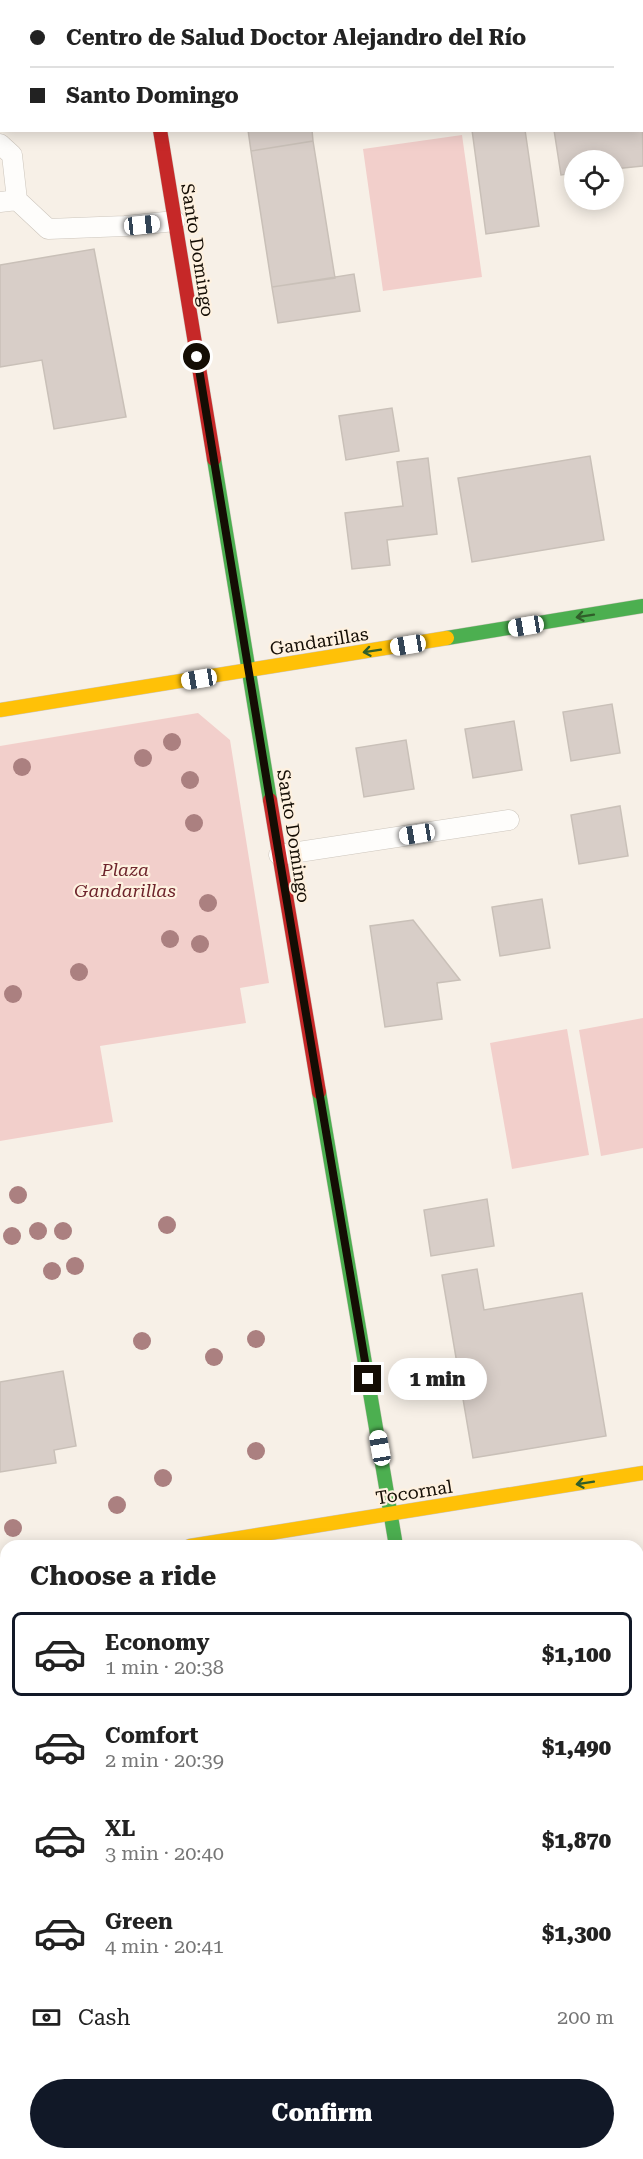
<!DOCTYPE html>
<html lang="en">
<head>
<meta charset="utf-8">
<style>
  :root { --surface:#fff; --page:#f6f6f6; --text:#222; --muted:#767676; --line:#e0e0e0; --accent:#111827 }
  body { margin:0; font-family:"Roboto Serif",serif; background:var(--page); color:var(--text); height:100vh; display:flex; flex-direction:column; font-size:22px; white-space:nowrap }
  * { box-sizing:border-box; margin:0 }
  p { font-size:20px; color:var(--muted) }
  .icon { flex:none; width:33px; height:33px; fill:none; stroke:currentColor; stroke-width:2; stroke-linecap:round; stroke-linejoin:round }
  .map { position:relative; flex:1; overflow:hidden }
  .details { position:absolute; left:0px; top:1540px; width:644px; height:620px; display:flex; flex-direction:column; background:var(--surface); border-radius:18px 18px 0 0; box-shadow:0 3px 15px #0003 }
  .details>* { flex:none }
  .guide { position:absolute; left:0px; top:0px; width:644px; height:132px; box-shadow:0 3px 15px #0003; display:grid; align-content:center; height:132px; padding:0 30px; background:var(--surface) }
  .fabs { position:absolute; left:564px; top:150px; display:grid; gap:12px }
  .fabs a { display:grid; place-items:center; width:60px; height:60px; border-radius:50%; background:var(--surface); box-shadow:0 3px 15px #0003; font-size:30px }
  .end { position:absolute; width:27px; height:27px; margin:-14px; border:8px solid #140d04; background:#fff; box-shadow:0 0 0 3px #fff }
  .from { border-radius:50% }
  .bubble { position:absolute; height:42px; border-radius:21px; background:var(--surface); box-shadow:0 3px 15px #0003; font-size:20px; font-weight:800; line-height:42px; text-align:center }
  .car { position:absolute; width:18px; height:36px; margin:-18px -9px; border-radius:8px; box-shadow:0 0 4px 2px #0007; background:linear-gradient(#fff 24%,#345 0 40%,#fff 0 76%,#345 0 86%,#fff 0) }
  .guide b { display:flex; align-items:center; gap:21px; height:57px; font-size:22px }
  .guide b+b { border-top:2px solid var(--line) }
  .guide i { width:15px; height:15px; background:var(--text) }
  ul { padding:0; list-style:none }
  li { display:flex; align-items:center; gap:18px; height:84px; margin:0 12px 9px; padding:0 18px; border:3px solid transparent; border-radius:9px }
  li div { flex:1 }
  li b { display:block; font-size:22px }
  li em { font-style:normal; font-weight:800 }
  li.current { border-color:var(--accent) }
  li>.icon { width:54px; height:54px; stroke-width:1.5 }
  h2 { padding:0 30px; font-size:27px; line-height:72px }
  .pay { display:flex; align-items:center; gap:15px; height:66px; padding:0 30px; font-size:22px }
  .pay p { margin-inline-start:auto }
  .action { display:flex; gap:12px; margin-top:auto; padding:12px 30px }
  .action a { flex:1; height:69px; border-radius:36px; background:var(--accent); color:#fff; font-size:24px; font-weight:800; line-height:69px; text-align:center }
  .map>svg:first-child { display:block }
  .green { fill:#f2cfcb }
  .building { fill:#d8cec8; stroke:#c9c0b8; stroke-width:1.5 }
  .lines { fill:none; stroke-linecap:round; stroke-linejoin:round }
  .lane-casing { stroke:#cdc6bd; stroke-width:21 }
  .street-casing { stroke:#cdc6bd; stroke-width:34 }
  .fast-casing { stroke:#cdc6bd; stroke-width:15 }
  .slow-casing { stroke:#cdc6bd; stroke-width:15 }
  .jam-casing { stroke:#cdc6bd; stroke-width:15 }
  .lane { stroke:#fefdfb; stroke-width:20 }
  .street { stroke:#fefdfb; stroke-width:33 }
  .fast { stroke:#4caf50; stroke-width:14 }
  .slow { stroke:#ffc107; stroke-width:14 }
  .jam { stroke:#c62828; stroke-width:14 }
  .tree { fill:#ab8080 }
  .oneway { stroke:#305e2a }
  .route { stroke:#140d04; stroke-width:8 }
  .labels { text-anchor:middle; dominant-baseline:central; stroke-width:4.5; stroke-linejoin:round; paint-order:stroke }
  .street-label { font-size:18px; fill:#140d04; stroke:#fef1e0 }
  .park-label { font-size:18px; font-style:italic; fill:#6d242b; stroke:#fef1e0 }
</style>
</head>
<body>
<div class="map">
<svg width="643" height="2159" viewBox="0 0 643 2159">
  <rect width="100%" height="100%" fill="#f7f0e7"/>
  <path class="green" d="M462 135 482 277 383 291 363 149Z
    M198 713 230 740 269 983 240 988 246 1023 100 1046 113 1122 0 1141V746Z
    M643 1018V1148L601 1156 579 1030Z
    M567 1029 589 1155 512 1169 490 1043Z"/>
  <path class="building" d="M295 0H436L437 2H286Z
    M453 0H507V2H453Z
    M523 0H603V2H524Z
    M642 96 643 166 614 169V160H574V173L561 175 554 130H642Z
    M248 130H312L313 141 251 151Z
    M472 130H525L539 226 486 234Z
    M313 141 335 278 272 287 251 151Z
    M94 249 126 417 54 429 42 360 0 367V265Z
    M354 274 360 311 278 323 272 287Z
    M392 408 399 451 346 460 339 416Z
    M590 456 604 540 472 562 458 478Z
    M428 458 437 534 387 540 390 565 352 569 345 513 403 506 397 462Z
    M612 704 620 753 571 761 563 712Z
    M514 721 522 770 473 778 465 729Z
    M406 740 414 789 364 797 356 748Z
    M620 806 628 856 579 864 571 815Z
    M542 899 550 948 500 956 492 907Z
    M413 920 460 980 437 983 442 1019 385 1027 370 926Z
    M487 1199 494 1246 431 1256 424 1210Z
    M477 1269 484 1310 582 1293 606 1436 473 1458 442 1275Z
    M63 1371 76 1446 54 1450 56 1463 0 1472V1382Z
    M643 1556V1647L638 1648V1557Z
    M643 1660V1692L638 1693V1661Z
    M643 1853V1923L638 1924V1854Z"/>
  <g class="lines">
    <g class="lane-casing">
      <path id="lane" d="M0 144 12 155 17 200
        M0 202 17 200 48 229 125 226 175 221
        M279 855 509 820"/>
    </g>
    <g class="street-casing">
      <path id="street" d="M626 2159 643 2156"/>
    </g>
    <g class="fast-casing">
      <path id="fast" d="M214 459 270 800
        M447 638 643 606
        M319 1092 396 1546
        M638 1825 643 1824
        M0 1941 6 1940"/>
    </g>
    <g class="slow-casing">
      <path id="slow" d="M139 0V2
        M0 710 447 638
        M190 1546 643 1473"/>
    </g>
    <g class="jam-casing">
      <path id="jam" d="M160 130 214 459
        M270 800 319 1092
        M0 1577 6 1576
        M497 2154 498 2159"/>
    </g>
    <use href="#lane" class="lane"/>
    <use href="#street" class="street"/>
    <use href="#fast" class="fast"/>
    <use href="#slow" class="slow"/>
    <use href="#jam" class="jam"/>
  </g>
  <g class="tree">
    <circle cx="172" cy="742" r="9"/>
    <circle cx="143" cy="758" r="9"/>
    <circle cx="22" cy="767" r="9"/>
    <circle cx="190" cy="780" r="9"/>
    <circle cx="194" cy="823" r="9"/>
    <circle cx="208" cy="903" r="9"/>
    <circle cx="170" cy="939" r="9"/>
    <circle cx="200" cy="944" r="9"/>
    <circle cx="79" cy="972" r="9"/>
    <circle cx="13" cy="994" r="9"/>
    <circle cx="18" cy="1195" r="9"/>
    <circle cx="167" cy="1225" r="9"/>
    <circle cx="38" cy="1231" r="9"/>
    <circle cx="63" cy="1231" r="9"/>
    <circle cx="12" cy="1236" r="9"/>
    <circle cx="75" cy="1266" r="9"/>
    <circle cx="52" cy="1271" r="9"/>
    <circle cx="256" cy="1339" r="9"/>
    <circle cx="142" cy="1341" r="9"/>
    <circle cx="214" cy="1357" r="9"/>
    <circle cx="256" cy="1451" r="9"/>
    <circle cx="163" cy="1478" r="9"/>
    <circle cx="117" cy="1505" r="9"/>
    <circle cx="13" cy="1528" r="9"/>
  </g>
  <defs><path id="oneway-shaft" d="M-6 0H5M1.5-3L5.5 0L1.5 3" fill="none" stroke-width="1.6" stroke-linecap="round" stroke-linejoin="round" transform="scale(1.5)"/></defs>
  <g class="oneway">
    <use href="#oneway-shaft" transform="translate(585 616) rotate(171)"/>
    <use href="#oneway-shaft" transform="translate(372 651) rotate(171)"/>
    <use href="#oneway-shaft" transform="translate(585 1483) rotate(171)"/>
  </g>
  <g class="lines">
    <path class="route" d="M197 357 279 855 368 1379"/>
  </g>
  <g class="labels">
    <g class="street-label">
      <text transform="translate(198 250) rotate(81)">Santo Domingo</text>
      <text transform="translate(319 641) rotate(-9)">Gandarillas</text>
      <text transform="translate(294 836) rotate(81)">Santo Domingo</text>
      <text transform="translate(414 1492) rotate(-9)">Tocornal</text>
    </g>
    <g class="park-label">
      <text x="125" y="869">Plaza<tspan x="125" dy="21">Gandarillas</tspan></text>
    </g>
  </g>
</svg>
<div class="fabs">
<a><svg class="icon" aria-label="locate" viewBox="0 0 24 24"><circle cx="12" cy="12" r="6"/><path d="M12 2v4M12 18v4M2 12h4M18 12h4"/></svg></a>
</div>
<i class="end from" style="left:197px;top:357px"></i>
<i class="end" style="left:368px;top:1379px"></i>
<div class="bubble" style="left:388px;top:1358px;width:99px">1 min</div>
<i class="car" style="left:142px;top:225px;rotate:84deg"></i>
<i class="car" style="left:526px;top:626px;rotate:261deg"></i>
<i class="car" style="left:408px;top:645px;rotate:261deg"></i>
<i class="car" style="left:199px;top:679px;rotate:261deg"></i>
<i class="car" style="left:417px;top:834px;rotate:261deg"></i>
<i class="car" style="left:380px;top:1448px;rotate:350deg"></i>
<div class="guide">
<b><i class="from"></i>Centro de Salud Doctor Alejandro del Río</b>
<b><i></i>Santo Domingo</b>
</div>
<section class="details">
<h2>Choose a ride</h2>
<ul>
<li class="current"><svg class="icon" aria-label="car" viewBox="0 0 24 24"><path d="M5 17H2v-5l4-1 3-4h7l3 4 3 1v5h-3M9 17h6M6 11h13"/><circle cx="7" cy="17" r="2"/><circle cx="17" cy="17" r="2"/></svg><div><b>Economy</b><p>1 min · 20:38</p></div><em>$1,100</em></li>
<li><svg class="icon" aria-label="car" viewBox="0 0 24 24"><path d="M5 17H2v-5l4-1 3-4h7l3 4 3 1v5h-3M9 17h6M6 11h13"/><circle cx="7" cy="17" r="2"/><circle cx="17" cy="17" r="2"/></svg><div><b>Comfort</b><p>2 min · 20:39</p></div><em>$1,490</em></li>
<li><svg class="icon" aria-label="car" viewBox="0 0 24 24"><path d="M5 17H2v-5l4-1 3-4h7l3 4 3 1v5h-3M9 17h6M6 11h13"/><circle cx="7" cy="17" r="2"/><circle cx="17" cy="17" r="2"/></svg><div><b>XL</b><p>3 min · 20:40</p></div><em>$1,870</em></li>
<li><svg class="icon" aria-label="car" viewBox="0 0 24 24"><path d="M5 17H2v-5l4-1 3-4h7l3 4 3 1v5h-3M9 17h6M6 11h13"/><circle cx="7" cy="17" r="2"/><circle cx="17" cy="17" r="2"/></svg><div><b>Green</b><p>4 min · 20:41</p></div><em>$1,300</em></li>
</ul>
<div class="pay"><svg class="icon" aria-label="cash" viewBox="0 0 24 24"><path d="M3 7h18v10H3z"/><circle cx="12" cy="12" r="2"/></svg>Cash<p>200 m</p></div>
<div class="action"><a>Confirm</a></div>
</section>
</div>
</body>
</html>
